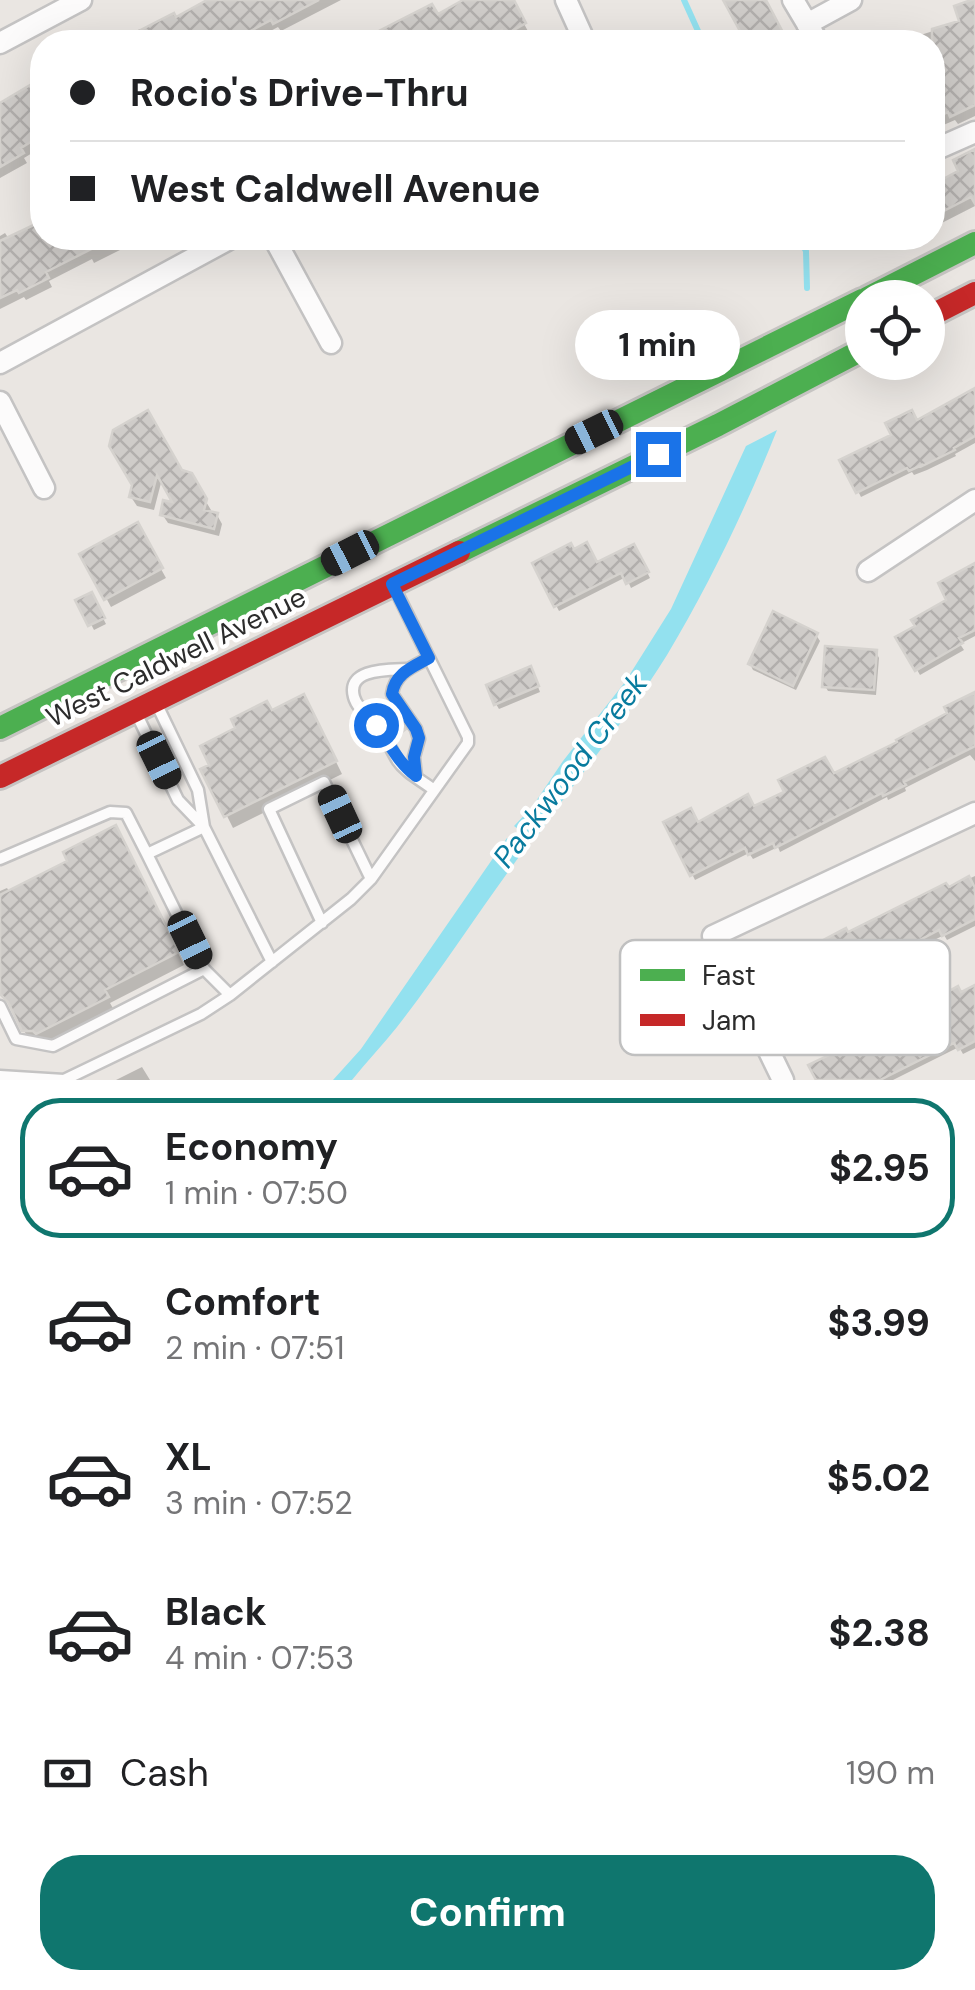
<!DOCTYPE html>
<html lang="en">
<head>
<meta charset="utf-8">
<style>
  :root { --surface:#fff; --page:#f6f6f6; --text:#202124; --muted:#757577; --line:#e0e0e0; --accent:#0f766e }
  body { margin:0; font-family:"DM Sans",sans-serif; background:var(--page); color:var(--text); height:100vh; display:flex; flex-direction:column; font-size:38px; white-space:nowrap }
  * { box-sizing:border-box; margin:0 }
  p { font-size:32px; color:var(--muted) }
  .icon { flex:none; width:55px; height:55px; fill:none; stroke:currentColor; stroke-width:2; stroke-linecap:round; stroke-linejoin:round }
  .map { position:relative; height:1080px; overflow:hidden }
  .side { display:flex; flex-direction:column; background:var(--surface); flex:1 }
  .side>* { flex:none }
  .hud { position:absolute; left:30px; top:30px; width:915px; height:220px; border-radius:40px; box-shadow:0 10px 40px #0002; display:grid; align-content:center; height:220px; padding:0 40px; background:var(--surface) }
  .tools { position:absolute; left:845px; top:280px; display:grid; gap:20px }
  .tools a { display:grid; place-items:center; width:100px; height:100px; border-radius:50%; background:var(--surface); box-shadow:0 10px 40px #0002; font-size:50px }
  .end { position:absolute; width:45px; height:45px; margin:-22px; border:12px solid #1a73e8; background:#fff; box-shadow:0 0 0 5px #fff }
  .from { border-radius:50% }
  .bubble { position:absolute; height:70px; border-radius:35px; background:var(--surface); box-shadow:0 10px 40px #0002; font-size:32px; font-weight:700; line-height:70px; text-align:center }
  .car { position:absolute; width:30px; height:60px; margin:-30px -15px; border-radius:12px; box-shadow:0 0 8px 2px #0007; background:linear-gradient(#222 24%,#8ab4d8 0 40%,#222 0 76%,#8ab4d8 0 86%,#222 0) }
  .hud b { display:flex; align-items:center; gap:35px; height:95px; font-size:38px }
  .hud b+b { border-top:2px solid var(--line) }
  .hud i { width:25px; height:25px; background:var(--text) }
  ul { padding:18px 0 0; list-style:none }
  li { display:flex; align-items:center; gap:30px; height:140px; margin:0 20px 15px; padding:0 20px; border:5px solid transparent; border-radius:40px }
  li div { flex:1 }
  li b { display:block; font-size:38px }
  li em { font-style:normal; font-weight:700 }
  li.active { border-color:var(--accent) }
  li>.icon { width:90px; height:90px; stroke-width:1.5 }
  .pay { display:flex; align-items:center; gap:25px; height:110px; padding:0 40px; font-size:38px }
  .pay p { margin-inline-start:auto }
  .primary-button { display:flex; gap:20px; margin-top:auto; padding:20px 40px }
  .primary-button a { flex:1; height:115px; border-radius:40px; background:var(--accent); color:#fff; font-size:40px; font-weight:700; line-height:115px; text-align:center }
  .map>svg:first-child { display:block }
  .water { fill:#93e1ef }
  .shadow { fill:#0003 }
  .lines { fill:none; stroke-linecap:round; stroke-linejoin:round }
  .stream { stroke:#93e1ef; stroke-width:6 }
  .building { fill:url(#building-cross-hatch); stroke:#d5d2ce; stroke-width:2.5 }
  .lane-casing { stroke:#c4c3c3; stroke-width:15 }
  .street-casing { stroke:#c4c3c3; stroke-width:25 }
  .fast-casing { stroke:#c6c4c2; stroke-width:28 }
  .jam-casing { stroke:#c6c4c2; stroke-width:28 }
  .lane { stroke:#fcfbfb; stroke-width:10 }
  .street { stroke:#fcfbfb; stroke-width:20 }
  .fast { stroke:#4caf50; stroke-width:22 }
  .jam { stroke:#c62828; stroke-width:22 }
  .route { stroke:#1a73e8; stroke-width:12 }
  .labels { text-anchor:middle; dominant-baseline:central; stroke-width:8; stroke-linejoin:round; paint-order:stroke }
  .street-label { font-size:28px; fill:#2c2c2c; stroke:#fff }
  .water-label { font-size:30px; font-style:italic; fill:#087b9e; stroke:#fff }
  .key { fill:#fff; stroke:#c0c0c0; stroke-width:2.5 }
  .key-label { font-size:28px; fill:#2c2c2c }
</style>
</head>
<body>
<div class="map">
<svg width="975" height="1080" viewBox="0 0 975 1080">
  <defs>
    <pattern id="building-cross-hatch" width="8" height="8" patternUnits="userSpaceOnUse" patternTransform="scale(2.5)"><rect width="8" height="8" fill="#cfccc9"/><path d="M0 0l8 8M0 8l8-8" fill="none" stroke="#b2afad"/></pattern>
  </defs>
  <rect width="100%" height="100%" fill="#eae6e2"/>
  <path class="water" d="M777 430C746 508 710 583 667 655 627 720 576 778 534 841L514 826 532 807 563 761 625 682 671 609 746 446Z
    M507 838 524 850C481 908 442 969 397 1027 383 1045 366 1062 352 1080H333L361 1049Z"/>
  <path class="shadow" d="M212 0H341L281 31 278 27 250 42H114L140 29 142 32 175 21Z
    M468 0H511L529 33 512 42 509 37 499 42H376L373 37 437 17Z
    M975 1V116L958 124 955 120 932 130V42H898L962 22Z
    M42 81V147L24 158 27 163 0 178V106Z
    M975 151V206L932 228V188L962 172Z
    M42 224V238H144L94 263 92 259 49 281 52 287 26 300 24 297 0 309V236L5 233 9 239Z
    M975 391V443L955 454 956 456 927 470 914 475 912 472 861 497 843 461Z
    M112 445 190 475 211 510 210 513 217 515 222 524 219 536 168 523 162 514 178 506 162 479 154 510 137 506 131 497 134 485Z
    M137 526 166 578 111 607 83 555Z
    M634 547 650 578 631 588 626 577 559 611 535 564 574 552 597 565Z
    M975 566V636L960 644 964 650 920 675 899 638 950 601Z
    M91 595 106 624 94 630 79 601Z
    M816 635 820 641 796 690 753 670 750 664Z
    M876 652 879 658 876 695 828 691 825 686Z
    M533 674 540 692 499 709 496 704Z
    M975 695V761L970 755 905 788 906 791 888 800 887 797 780 852 778 847 753 859 749 853 695 880 667 823 698 825 754 809 833 776 951 714Z
    M310 709 342 774 233 828 204 770 213 766 238 729 271 713Z
    M122 841 184 965 110 1003 114 1010 45 1045 31 1043 0 988V891L7 888 10 893Z
    M975 876V926L947 940 944 935 788 1016 766 973Z
    M975 987V1048L963 1054 959 1047 893 1080H819L858 1050 950 1006 961 995Z
    M142 1067 150 1080H116Z"/>
  <g class="lines">
    <path class="stream" d="M684 0 703 42
      M799 238 806 251 807 288"/>
  </g>
  <path class="building" d="M207 0H319L273 24 271 20 230 42H117L174 13 176 17Z
    M463 0H514L526 23 505 35 502 30 478 42H357L432 4 438 14Z
    M723 0H766L788 42H746Z
    M971 0H975V105L950 117 948 112 932 119V29L959 21 954 6Z
    M42 78V135L21 148 24 153 0 167V103Z
    M975 149V204L971 197 932 217V185L958 171 953 160Z
    M42 221V238H113L46 272 49 278 19 293 17 290 0 298V241Z
    M975 388V436L954 448 955 450 922 466V465L909 471 907 468 856 493 839 460 891 435 885 423 912 410 917 420Z
    M148 410 182 470 192 473 207 499 204 510 218 513 214 529 160 515 163 500 172 502 157 475 150 502 129 497 132 485 109 446 113 430Z
    M138 522 163 568 104 600 79 554Z
    M587 542 597 562 634 544 649 572 626 584 621 573 554 607 532 563 571 543 574 549Z
    M975 563V630L959 638 963 643 915 671 895 637 915 626 911 620 946 600 938 583Z
    M92 592 105 618 88 626 75 600Z
    M773 611 818 633 793 686 748 664Z
    M825 646 877 650 874 690 822 687Z
    M531 666 539 686 494 705 486 685Z
    M975 692V746L904 782 906 785 883 796 882 793 775 848 773 843 748 855 745 848 690 876 663 822 691 808 698 822 748 794 754 806 784 792 778 780 825 757 834 773 897 742 896 740 947 713 944 707Z
    M304 694 337 761 224 817 200 769 209 765 200 746 235 728 231 719 267 701 272 710Z
    M388 707 406 729 395 737 378 714Z
    M116 825 179 952 105 990 109 997 36 1034 33 1031H22L8 1002 0 994V895L67 861 63 852Z
    M969 876 975 888V919L942 936 939 930 783 1012 763 972 846 928 848 932 946 883 949 887Z
    M975 985V1041L958 1050 954 1043 880 1080H816L808 1065 856 1042 859 1047 887 1032 888 1033 946 1004 942 995 958 986 961 992Z"/>
  <g class="lines">
    <g class="lane-casing">
      <path id="lane" d="M407 669C389 670 346 668 354 697 357 709 371 718 378 727 387 738 391 750 398 761 406 773 423 781 434 790
        M158 707 198 790 204 827 272 962
        M138 717 178 800 203 826
        M416 776 414 757 419 739 416 729 392 694C395 673 412 667 429 658
        M147 854 204 969
        M0 859 110 812 126 813 147 854 204 827
        M322 923 269 809 324 782 371 879
        M0 1006 16 1039 53 1046 204 969 230 995
        M0 1076 64 1080 201 1014 230 995 351 899 371 879 468 743V737L394 587"/>
    </g>
    <g class="street-casing">
      <path id="street" d="M566 0 585 42
        M793 0 818 42
        M807 24 851 0
        M0 43 81 0
        M932 151 975 132
        M274 238 331 343
        M0 363 231 238
        M0 402 44 488
        M868 571 975 500
        M783 1080 713 936 975 813"/>
    </g>
    <g class="fast-casing">
      <path id="fast" d="M867 298 975 243
        M459 552 718 425 862 350
        M0 728 862 300"/>
    </g>
    <g class="jam-casing">
      <path id="jam" d="M928 317 975 293
        M0 777 459 552"/>
    </g>
    <use href="#lane" class="lane"/>
    <use href="#street" class="street"/>
    <use href="#fast" class="fast"/>
    <use href="#jam" class="jam"/>
  </g>
  <g class="lines">
    <path class="route" d="M376 725C390 743 397 762 416 776L414 757 419 738 416 729 392 694C395 673 413 667 429 658L392 584 658 454"/>
  </g>
  <g class="labels">
    <g class="street-label">
      <text transform="translate(176 657) rotate(-26)">West Caldwell Avenue</text>
    </g>
    <g class="water-label">
      <text transform="translate(570 770) rotate(-53)">Packwood Creek</text>
    </g>
  </g>
  <rect x="620" y="940" width="330" height="115" rx="15" class="key"/>
  <rect x="640" y="969" width="45" height="12" fill="#4caf50"/>
  <rect x="640" y="1014" width="45" height="12" fill="#c62828"/>
  <g class="key-label">
    <text x="702" y="985">Fast</text>
    <text x="702" y="1030">Jam</text>
  </g>
</svg>
<div class="tools">
<a><svg class="icon" aria-label="locate" viewBox="0 0 24 24"><circle cx="12" cy="12" r="6"/><path d="M12 2v4M12 18v4M2 12h4M18 12h4"/></svg></a>
</div>
<i class="end from" style="left:376px;top:725px"></i>
<i class="end" style="left:658px;top:454px"></i>
<div class="bubble" style="left:575px;top:310px;width:165px">1 min</div>
<i class="car" style="left:594px;top:432px;rotate:244deg"></i>
<i class="car" style="left:350px;top:553px;rotate:243deg"></i>
<i class="car" style="left:159px;top:760px;rotate:154deg"></i>
<i class="car" style="left:340px;top:814px;rotate:335deg"></i>
<i class="car" style="left:190px;top:940px;rotate:154deg"></i>
<div class="hud">
<b><i class="from"></i>Rocio's Drive-Thru</b>
<b><i></i>West Caldwell Avenue</b>
</div>
</div>
<section class="side">
<ul>
<li class="active"><svg class="icon" aria-label="car" viewBox="0 0 24 24"><path d="M5 17H2v-5l4-1 3-4h7l3 4 3 1v5h-3M9 17h6M6 11h13"/><circle cx="7" cy="17" r="2"/><circle cx="17" cy="17" r="2"/></svg><div><b>Economy</b><p>1 min · 07:50</p></div><em>$2.95</em></li>
<li><svg class="icon" aria-label="car" viewBox="0 0 24 24"><path d="M5 17H2v-5l4-1 3-4h7l3 4 3 1v5h-3M9 17h6M6 11h13"/><circle cx="7" cy="17" r="2"/><circle cx="17" cy="17" r="2"/></svg><div><b>Comfort</b><p>2 min · 07:51</p></div><em>$3.99</em></li>
<li><svg class="icon" aria-label="car" viewBox="0 0 24 24"><path d="M5 17H2v-5l4-1 3-4h7l3 4 3 1v5h-3M9 17h6M6 11h13"/><circle cx="7" cy="17" r="2"/><circle cx="17" cy="17" r="2"/></svg><div><b>XL</b><p>3 min · 07:52</p></div><em>$5.02</em></li>
<li><svg class="icon" aria-label="car" viewBox="0 0 24 24"><path d="M5 17H2v-5l4-1 3-4h7l3 4 3 1v5h-3M9 17h6M6 11h13"/><circle cx="7" cy="17" r="2"/><circle cx="17" cy="17" r="2"/></svg><div><b>Black</b><p>4 min · 07:53</p></div><em>$2.38</em></li>
</ul>
<div class="pay"><svg class="icon" aria-label="cash" viewBox="0 0 24 24"><path d="M3 7h18v10H3z"/><circle cx="12" cy="12" r="2"/></svg>Cash<p>190 m</p></div>
<div class="primary-button"><a>Confirm</a></div>
</section>
</body>
</html>
